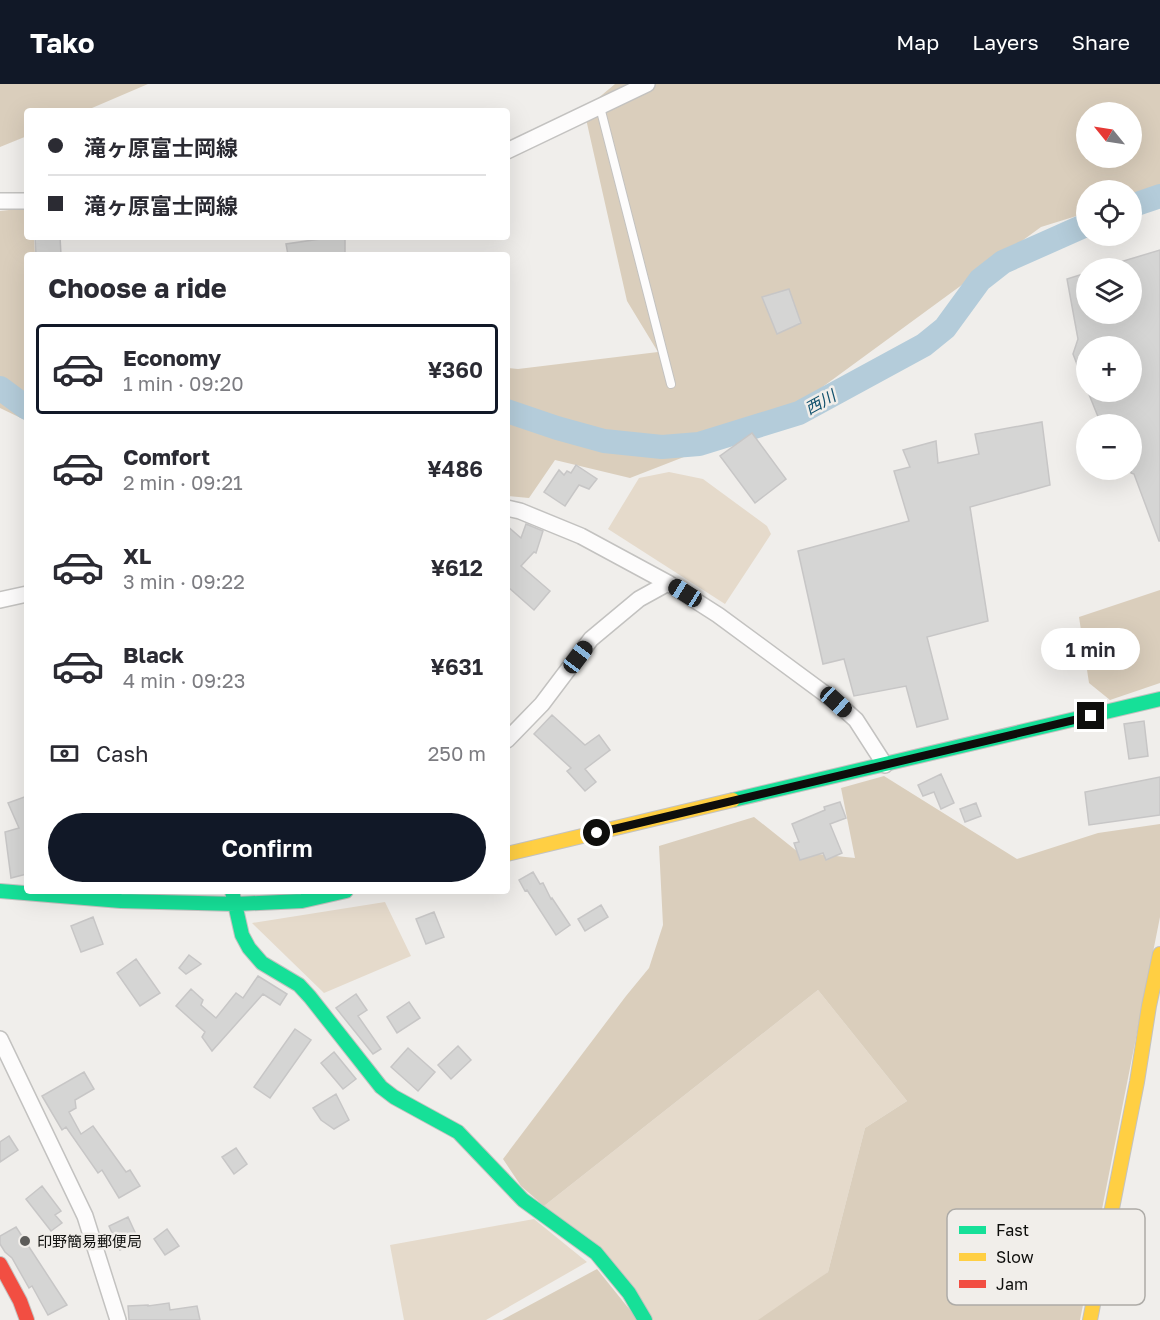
<!DOCTYPE html>
<html lang="en">
<head>
<meta charset="utf-8">
<style>
  :root { --surface:#fff; --page:#f7f7f7; --text:#2b2b33; --muted:#7c7c81; --line:#e1e1e2; --accent:#111827 }
  body { margin:0; font-family:"Golos Text","Noto Sans JP",sans-serif; background:var(--page); color:var(--text); height:100vh; display:flex; flex-direction:column; font-size:22px; white-space:nowrap }
  * { box-sizing:border-box; margin:0 }
  p { font-size:20px; color:var(--muted) }
  .icon { flex:none; width:33px; height:33px; fill:none; stroke:currentColor; stroke-width:2; stroke-linecap:round; stroke-linejoin:round }
  .map { position:relative; flex:1; overflow:hidden }
  .sheet { position:absolute; left:24px; top:168px; width:486px; height:642px; display:flex; flex-direction:column; background:var(--surface); border-radius:6px; box-shadow:0 6px 24px #0002 }
  .sheet>* { flex:none }
  .hud { position:absolute; left:24px; top:24px; width:486px; height:132px; border-radius:6px; box-shadow:0 6px 24px #0002; display:grid; align-content:center; height:132px; padding:0 24px; background:var(--surface) }
  .needle { width:39px; rotate:300deg }
  .tools { position:absolute; left:1076px; top:18px; display:grid; gap:12px }
  .tools a { display:grid; place-items:center; width:66px; height:66px; border-radius:50%; background:var(--surface); box-shadow:0 6px 24px #0002; font-size:30px }
  .end { position:absolute; width:27px; height:27px; margin:-14px; border:8px solid #0e0e0c; background:#fff; box-shadow:0 0 0 3px #fff }
  .from { border-radius:50% }
  .bubble { position:absolute; height:42px; border-radius:21px; background:var(--surface); box-shadow:0 6px 24px #0002; font-size:20px; font-weight:600; line-height:42px; text-align:center }
  .car { position:absolute; width:18px; height:36px; margin:-18px -9px; border-radius:8px; box-shadow:0 0 4px 2px #0007; background:linear-gradient(#222 24%,#8ab4d8 0 40%,#222 0 76%,#8ab4d8 0 86%,#222 0) }
  .hud b { display:flex; align-items:center; gap:21px; height:57px; font-size:22px }
  .hud b+b { border-top:2px solid var(--line) }
  .hud i { width:15px; height:15px; background:var(--text) }
  ul { padding:0; list-style:none }
  li { display:flex; align-items:center; gap:18px; height:90px; margin:0 12px 9px; padding:0 12px; border:3px solid transparent; border-radius:6px }
  li div { flex:1 }
  li b { display:block; font-size:22px }
  li em { font-style:normal; font-weight:600 }
  li.on { border-color:var(--accent) }
  li>.icon { width:54px; height:54px; stroke-width:1.5 }
  h2 { padding:0 24px; font-size:27px; line-height:72px }
  .pay { display:flex; align-items:center; gap:15px; height:66px; padding:0 24px; font-size:22px }
  .pay p { margin-inline-start:auto }
  .action { display:flex; gap:12px; margin-top:auto; padding:12px 24px }
  .action a { flex:1; height:69px; border-radius:36px; background:var(--accent); color:#fff; font-size:24px; font-weight:600; line-height:69px; text-align:center }
  header { display:flex; align-items:center; gap:36px; box-sizing:border-box; height:84px; padding:0 30px; background:var(--accent); color:#fff }
  header strong { font-size:28px }
  nav { display:flex; gap:33px; margin-inline-start:auto; font-size:21px }
  .map>svg:first-child { display:block }
  .green { fill:#e5dacb }
  .forest { fill:#dacebc; fill-rule:evenodd }
  .lines { fill:none; stroke-linecap:round; stroke-linejoin:round }
  .river { stroke:#b4ccda; stroke-width:24 }
  .building { fill:#d5d5d4; stroke:#c7c6c6; stroke-width:1.5 }
  .lane-casing { stroke:#c3c2c0; stroke-width:10 }
  .street-casing { stroke:#c3c2c0; stroke-width:18 }
  .fast-casing { stroke:#c3c2c0; stroke-width:16 }
  .slow-casing { stroke:#c3c2c0; stroke-width:16 }
  .jam-casing { stroke:#c3c2c0; stroke-width:16 }
  .lane { stroke:#fdfcfc; stroke-width:8 }
  .street { stroke:#fdfcfc; stroke-width:15 }
  .fast { stroke:#16e098; stroke-width:14 }
  .slow { stroke:#ffcf43; stroke-width:14 }
  .jam { stroke:#f24e42; stroke-width:14 }
  .route { stroke:#0e0e0c; stroke-width:8 }
  .poi-dot { fill:#5d5c5a; stroke:#f1eeea; stroke-width:2 }
  .labels { text-anchor:middle; dominant-baseline:central; stroke-width:5; stroke-linejoin:round; paint-order:stroke }
  .poi-label { font-size:15px; fill:#0e0e0c; stroke:#f1eeea; text-anchor:start }
  .water-label { font-size:16px; font-style:italic; fill:#11516d; stroke:#f1eeea }
  .key { fill:#f1eeea; stroke:#adaba7; stroke-width:1.5 }
  .key-label { font-size:16px; fill:#0e0e0c }
</style>
</head>
<body>
<header>
<strong>Tako</strong>
<nav><a>Map</a><a>Layers</a><a>Share</a></nav>
</header>
<div class="map">
<svg width="1160" height="1236" viewBox="0 0 1160 1236">
  <rect width="100%" height="100%" fill="#f0eeeb"/>
  <path class="green" d="M669 388 703 395 767 442 771 450 725 520 608 445 639 394Z
    M385 818 411 872 324 909 252 839Z
    M818 906 907 1017 865 1044 828 1188 767 1236H650L544 1122Z
    M534 1135 587 1178 486 1236H404L390 1161Z"/>
  <path class="forest" d="M0 0H148L85 27H27V52L0 63Z
    M615 0H1160V107L1131 115V106H1086V129L1041 143 776 337 630 394 555 376 529 414 507 412V284L518 285 658 268 627 217 584 26ZM1086 28H1131V74H1086Z
    M27 124V153H34L35 171H27V337L0 324V127Z
    M1160 506V599L1110 616 1089 599 1079 533Z
    M884 692 1017 775 1098 749 1160 740V833L1080 1236H758L828 1188 865 1044 907 1017 818 906 544 1122 521 1102 503 1075 626 912 649 884 663 841 659 762 754 733 798 768 855 774 841 704Z
    M597 1185 638 1236H502Z"/>
  <g class="lines">
    <path class="river" d="M1131 122 1160 112
      M0 304 27 324
      M507 327 557 344 604 357 662 363 699 360 799 329 924 261 945 244 980 196 1003 178 1086 141"/>
  </g>
  <path class="building" d="M35 153H60L61 171H36Z
    M320 153H345V171H288L286 160 320 155Z
    M1160 166V457H1159L1134 390 1131 389V340H1101L1088 308H1131V262H1086L1085 301 1073 270 1078 255 1067 195 1086 189V230H1131V184H1108L1107 182Z
    M789 205 801 239 777 250 762 213Z
    M1042 338 1050 401 970 423 988 537 927 553 948 635 917 643 906 602 854 612 844 575 823 580 798 467 909 437 894 387 910 383 903 366 936 357 938 379 979 370 975 350Z
    M752 349 786 395 755 419 720 372Z
    M576 381 597 395 589 405 579 401 565 422 544 408 559 386 564 391 567 387 571 389Z
    M526 440 543 447 536 469 534 468 521 482 550 507 534 526 507 502V442L521 454Z
    M552 631 585 661 599 651 610 666 585 685 596 698 585 707 567 687 571 684 534 650Z
    M1144 637 1148 672 1129 675 1124 640Z
    M941 690 954 719 941 725 934 708 923 712 918 701Z
    M1160 693V731L1089 741 1085 708Z
    M27 712V790L11 794 5 748 19 744 8 719Z
    M840 718 846 734 830 740 842 769 826 776 823 769 800 776 794 759 799 758 792 740 825 726 824 723Z
    M976 719 981 732 965 738 960 725Z
    M533 788 540 800 543 799 551 815 552 814 570 841 556 851 527 806 525 807 519 796Z
    M601 821 608 833 585 847 578 835Z
    M434 828 444 853 426 860 416 835Z
    M93 833 103 860 81 868 71 842Z
    M189 871 201 880 186 890 179 884Z
    M136 875 160 909 140 922 117 889Z
    M258 892 287 910 280 921 263 910 212 967 202 953 205 948 176 922 191 905 203 916 201 921 216 934 236 909 243 914Z
    M356 910 367 926 358 932 381 965 373 970 336 924Z
    M409 918 420 934 397 949 387 933Z
    M295 945 311 956 270 1014 254 1003Z
    M458 962 471 976 451 995 438 981Z
    M408 964 435 988 418 1007 391 983Z
    M334 968 356 995 343 1005 321 979Z
    M84 988 94 1005 75 1016 76 1024 69 1028 81 1050 93 1042 126 1088 130 1086 140 1102 119 1114 102 1086 98 1089 66 1043 62 1046 42 1012Z
    M336 1010 349 1036 334 1045 321 1036 313 1024Z
    M9 1052 18 1066 0 1078V1058Z
    M236 1064 247 1080 234 1090 222 1073Z
    M42 1102 61 1127 55 1131 62 1139 51 1147 26 1115Z
    M128 1133 139 1157 120 1166 109 1142Z
    M16 1143 67 1221 48 1231 32 1202 29 1204 12 1174 5 1168 0 1160V1152Z
    M167 1145 179 1162 165 1171 154 1155Z
    M169 1219 170 1226 197 1222 200 1236H129L128 1222 148 1221V1222Z"/>
  <g class="lines">
    <g class="lane-casing">
      <path id="lane" d="M600 23 671 300"/>
    </g>
    <g class="street-casing">
      <path id="street" d="M507 67 647 0
        M0 117H27
        M507 424 520 427 581 452 668 499 718 531 836 618 856 636 885 681
        M0 516 27 510
        M507 656 542 620 591 555 639 515 668 499
        M0 955 85 1132 118 1236"/>
    </g>
    <g class="fast-casing">
      <path id="fast" d="M733 716 1160 615
        M0 807 121 817 236 820 302 817 346 807
        M232 807 242 851 249 864 262 879 299 901 310 913 381 1003 394 1013 458 1048 523 1116 596 1169 629 1209 645 1236"/>
    </g>
    <g class="slow-casing">
      <path id="slow" d="M507 770 733 716
        M1090 1236 1137 998 1149 922 1160 870"/>
    </g>
    <g class="jam-casing">
      <path id="jam" d="M0 1180 20 1217 27 1236"/>
    </g>
    <use href="#lane" class="lane"/>
    <use href="#street" class="street"/>
    <use href="#fast" class="fast"/>
    <use href="#slow" class="slow"/>
    <use href="#jam" class="jam"/>
  </g>
  <g class="lines">
    <path class="route" d="M597 749 1091 632"/>
  </g>
  <circle class="poi-dot" cx="25" cy="1157" r="6"/>
  <g class="labels">
    <g class="poi-label">
      <text x="37" y="1157">印野簡易郵便局</text>
    </g>
    <g class="water-label">
      <text transform="translate(820 318) rotate(-29)">西川</text>
    </g>
  </g>
  <rect x="947" y="1125" width="198" height="96" rx="9" class="key"/>
  <rect x="959" y="1142" width="27" height="8" fill="#16e098"/>
  <rect x="959" y="1169" width="27" height="8" fill="#ffcf43"/>
  <rect x="959" y="1196" width="27" height="8" fill="#f24e42"/>
  <g class="key-label">
    <text x="996" y="1152">Fast</text>
    <text x="996" y="1179">Slow</text>
    <text x="996" y="1206">Jam</text>
  </g>
</svg>
<div class="tools">
<a><svg class="needle" viewBox="-14 -14 28 28"><path d="M0-13l5 13h-10z" fill="#e53935"/><path d="M0 13l5-13h-10z" fill="#7c7c81"/></svg></a>
<a><svg class="icon" aria-label="locate" viewBox="0 0 24 24"><circle cx="12" cy="12" r="6"/><path d="M12 2v4M12 18v4M2 12h4M18 12h4"/></svg></a>
<a><svg class="icon" aria-label="layers" viewBox="0 0 24 24"><path d="M12 4l9 5-9 5-9-5zM3 14l9 5 9-5"/></svg></a>
<a>+</a>
<a>−</a>
</div>
<i class="end from" style="left:597px;top:749px"></i>
<i class="end" style="left:1091px;top:632px"></i>
<div class="bubble" style="left:1041px;top:544px;width:99px">1 min</div>
<i class="car" style="left:685px;top:509px;rotate:302deg"></i>
<i class="car" style="left:578px;top:573px;rotate:37deg"></i>
<i class="car" style="left:836px;top:618px;rotate:132deg"></i>
<div class="hud">
<b><i class="from"></i>滝ヶ原富士岡線</b>
<b><i></i>滝ヶ原富士岡線</b>
</div>
<section class="sheet">
<h2>Choose a ride</h2>
<ul>
<li class="on"><svg class="icon" aria-label="car" viewBox="0 0 24 24"><path d="M5 17H2v-5l4-1 3-4h7l3 4 3 1v5h-3M9 17h6M6 11h13"/><circle cx="7" cy="17" r="2"/><circle cx="17" cy="17" r="2"/></svg><div><b>Economy</b><p>1 min · 09:20</p></div><em>¥360</em></li>
<li><svg class="icon" aria-label="car" viewBox="0 0 24 24"><path d="M5 17H2v-5l4-1 3-4h7l3 4 3 1v5h-3M9 17h6M6 11h13"/><circle cx="7" cy="17" r="2"/><circle cx="17" cy="17" r="2"/></svg><div><b>Comfort</b><p>2 min · 09:21</p></div><em>¥486</em></li>
<li><svg class="icon" aria-label="car" viewBox="0 0 24 24"><path d="M5 17H2v-5l4-1 3-4h7l3 4 3 1v5h-3M9 17h6M6 11h13"/><circle cx="7" cy="17" r="2"/><circle cx="17" cy="17" r="2"/></svg><div><b>XL</b><p>3 min · 09:22</p></div><em>¥612</em></li>
<li><svg class="icon" aria-label="car" viewBox="0 0 24 24"><path d="M5 17H2v-5l4-1 3-4h7l3 4 3 1v5h-3M9 17h6M6 11h13"/><circle cx="7" cy="17" r="2"/><circle cx="17" cy="17" r="2"/></svg><div><b>Black</b><p>4 min · 09:23</p></div><em>¥631</em></li>
</ul>
<div class="pay"><svg class="icon" aria-label="cash" viewBox="0 0 24 24"><path d="M3 7h18v10H3z"/><circle cx="12" cy="12" r="2"/></svg>Cash<p>250 m</p></div>
<div class="action"><a>Confirm</a></div>
</section>
</div>
</body>
</html>
